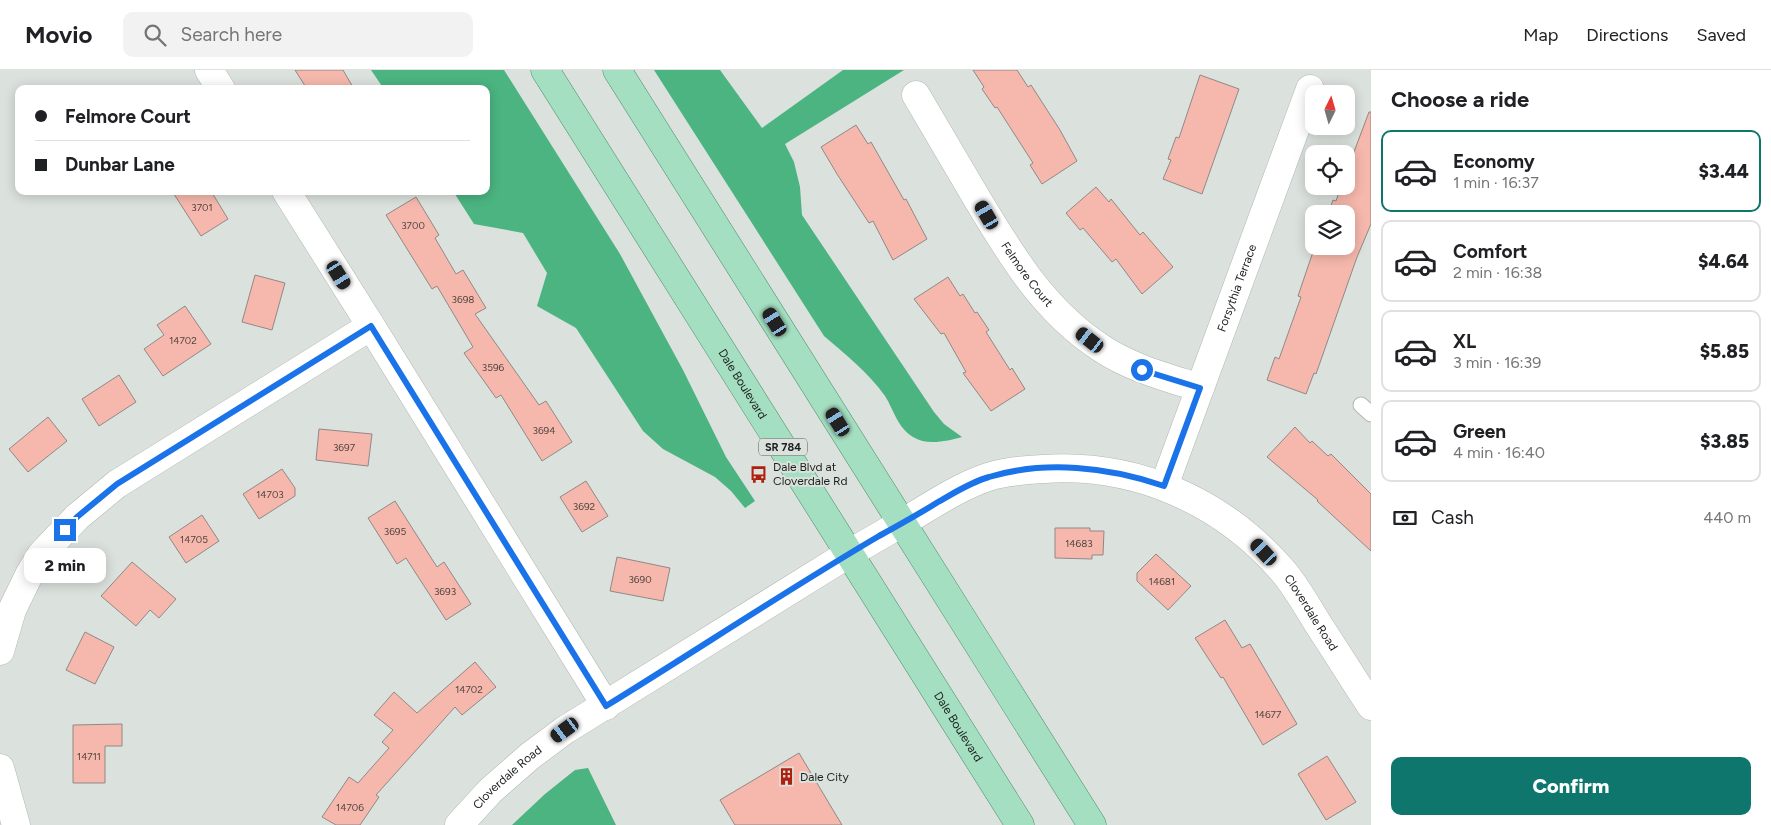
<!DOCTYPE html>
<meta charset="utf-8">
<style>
:root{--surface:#fff;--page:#f2f2f2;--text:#202124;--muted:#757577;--line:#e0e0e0;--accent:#0f766e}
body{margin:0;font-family:Figtree,sans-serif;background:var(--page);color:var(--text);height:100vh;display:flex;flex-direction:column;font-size:19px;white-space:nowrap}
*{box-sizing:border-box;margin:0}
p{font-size:16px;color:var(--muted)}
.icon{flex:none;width:28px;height:28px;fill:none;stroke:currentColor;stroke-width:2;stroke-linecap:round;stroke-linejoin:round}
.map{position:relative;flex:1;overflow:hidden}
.details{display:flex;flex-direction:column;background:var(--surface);width:400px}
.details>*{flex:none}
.top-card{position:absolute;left:15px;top:15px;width:475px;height:110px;border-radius:10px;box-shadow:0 2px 12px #0003;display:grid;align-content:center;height:110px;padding:0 20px;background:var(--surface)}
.needle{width:32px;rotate:5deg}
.buttons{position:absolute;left:1305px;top:15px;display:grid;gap:10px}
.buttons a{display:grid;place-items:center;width:50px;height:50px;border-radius:10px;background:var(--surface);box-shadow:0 2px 12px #0003;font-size:25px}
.end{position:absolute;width:22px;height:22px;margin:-11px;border:6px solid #1a73e8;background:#fff;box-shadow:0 0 0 2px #fff}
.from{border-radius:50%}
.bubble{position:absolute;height:35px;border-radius:10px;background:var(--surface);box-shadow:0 2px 12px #0003;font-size:16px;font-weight:800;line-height:35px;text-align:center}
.car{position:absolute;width:15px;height:30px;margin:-15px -8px;border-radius:6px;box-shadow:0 0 4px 1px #0007;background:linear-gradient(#222 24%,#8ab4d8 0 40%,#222 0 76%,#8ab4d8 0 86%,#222 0)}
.top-card b{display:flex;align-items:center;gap:18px;height:48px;font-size:19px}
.top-card b+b{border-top:1px solid var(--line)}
.top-card i{width:12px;height:12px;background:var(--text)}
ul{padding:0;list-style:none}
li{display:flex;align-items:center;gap:15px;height:82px;margin:0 10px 8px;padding:0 10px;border:2px solid var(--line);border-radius:10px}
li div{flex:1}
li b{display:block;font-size:19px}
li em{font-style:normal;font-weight:800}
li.on{border-color:var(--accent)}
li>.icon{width:45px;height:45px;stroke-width:1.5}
h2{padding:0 20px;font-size:22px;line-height:60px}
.pay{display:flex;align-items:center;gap:12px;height:55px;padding:0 20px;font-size:19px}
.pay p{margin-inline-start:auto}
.cta{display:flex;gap:10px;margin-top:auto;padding:10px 20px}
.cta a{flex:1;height:58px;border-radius:10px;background:var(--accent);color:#fff;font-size:20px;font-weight:800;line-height:58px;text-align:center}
header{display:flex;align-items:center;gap:30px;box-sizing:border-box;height:70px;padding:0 25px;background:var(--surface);border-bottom:1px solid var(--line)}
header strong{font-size:24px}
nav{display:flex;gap:28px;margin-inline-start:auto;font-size:18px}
.search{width:350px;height:45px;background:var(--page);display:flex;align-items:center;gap:12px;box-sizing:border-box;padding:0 18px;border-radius:10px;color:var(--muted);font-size:19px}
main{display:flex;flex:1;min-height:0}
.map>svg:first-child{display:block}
.forest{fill:#4bb481}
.building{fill:#f6b8ac;stroke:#8f8987}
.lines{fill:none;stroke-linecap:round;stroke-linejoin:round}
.lane-casing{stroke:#b2b8b4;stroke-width:17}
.street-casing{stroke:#b2b8b4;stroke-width:29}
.secondary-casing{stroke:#b2b8b4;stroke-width:29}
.primary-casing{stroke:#4d8e6c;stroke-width:29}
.lane{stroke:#fff;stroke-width:15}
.street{stroke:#fff;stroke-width:28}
.secondary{stroke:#fff;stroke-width:28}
.primary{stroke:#a4dfc1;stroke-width:28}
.route{stroke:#1a73e8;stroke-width:6}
.labels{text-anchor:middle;stroke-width:4;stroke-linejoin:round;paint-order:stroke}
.number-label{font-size:10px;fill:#524541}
.shield{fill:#dbe1dd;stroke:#555957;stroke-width:1}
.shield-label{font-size:11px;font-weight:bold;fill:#1c1f1d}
.street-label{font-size:12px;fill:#1c1f1d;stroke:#dbe1dd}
.poi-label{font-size:12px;fill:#1c1f1d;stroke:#dbe1dd;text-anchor:start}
</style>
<header>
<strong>Movio</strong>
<div class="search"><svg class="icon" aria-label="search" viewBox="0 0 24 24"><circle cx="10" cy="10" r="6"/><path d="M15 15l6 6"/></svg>Search here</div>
<nav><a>Map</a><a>Directions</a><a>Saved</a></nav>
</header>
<main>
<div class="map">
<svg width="1371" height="755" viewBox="0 0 1371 755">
<rect width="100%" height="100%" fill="#dbe1dd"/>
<g class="forest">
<polygon points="371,0 504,0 620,184 683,300 726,387 755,431 745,438 731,421 715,407 663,379 643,361 576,258 537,236 547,203 523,163 474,154 453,121 486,121 486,19 384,19"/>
<path d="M 654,0 L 720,0 L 762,58 L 843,0 L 904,0 L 785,74 L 794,92 L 800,117 L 802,145 L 934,342 L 944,354 L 962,367 C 947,371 927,376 913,367 C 897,357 894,340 885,326 C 868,302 846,285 824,266 Z"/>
<polygon points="588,698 616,755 512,755 545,724 575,700"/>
</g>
<g class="building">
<polygon points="295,0 343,0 354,19 307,19"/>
<polygon points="973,0 1017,0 1028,17 1031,15 1060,60 1077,91 1042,114 1030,95 1033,93 997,37 995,38 982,19 984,17"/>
<polygon points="1200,5 1239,19 1202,124 1163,109 1171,90 1168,89 1176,67 1179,68"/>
<polygon points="1369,42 1371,42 1371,154 1357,187 1316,304 1314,303 1306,324 1267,310 1275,287 1279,289 1301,227 1298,226 1315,176 1346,176 1346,144 1328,144 1333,130 1336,131 1341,116 1346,116 1346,103"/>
<polygon points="856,55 868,74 871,72 904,130 906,129 927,169 893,190 873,151 869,153 837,104 821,77"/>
<polygon points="1096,117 1109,132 1111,129 1140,165 1143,162 1173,197 1142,224 1116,189 1112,192 1083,158 1080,160 1066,143"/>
<polygon points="172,121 211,121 228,149 201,166"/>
<polygon points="416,127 439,165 435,168 456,204 463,200 486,238 475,244 539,335 546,331 572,372 542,391 501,325 496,328 464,283 473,277 437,216 432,219 386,145"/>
<polygon points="255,205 285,213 272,260 242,252"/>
<polygon points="948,207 960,226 963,224 975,243 977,242 989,260 986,262 1010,300 1012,298 1025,319 991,341 963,303 966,302 944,263 941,264 914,229"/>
<polygon points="185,236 211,274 163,306 144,279 164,265 157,255"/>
<polygon points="119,305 136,332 99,356 82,329"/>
<polygon points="48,347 67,371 28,402 9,379"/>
<polygon points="1295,357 1310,373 1312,371 1328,386 1331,384 1371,424 1371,481 1317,431 1318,430 1267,387"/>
<polygon points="319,359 372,364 368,396 316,390"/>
<polygon points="282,399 295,418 295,426 259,449 243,424"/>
<polygon points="586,411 608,446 582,462 560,427"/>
<polygon points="395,431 437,497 444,492 471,534 446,550 406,488 397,494 368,448"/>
<polygon points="202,445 219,471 186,493 169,467"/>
<polygon points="1055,458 1090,458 1090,461 1104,461 1103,485 1092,485 1092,489 1055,488"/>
<polygon points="1156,484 1191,516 1168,540 1137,511 1137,503"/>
<polygon points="617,487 670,498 663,531 610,521"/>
<polygon points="132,492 176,529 159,548 150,540 136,556 101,526"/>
<polygon points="1225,550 1242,578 1250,574 1297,654 1263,675 1223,607 1221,608 1195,568"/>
<polygon points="85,562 114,577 95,614 66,600"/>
<polygon points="475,592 496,617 462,645 455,637 376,725 379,727 360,755 336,755 322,747 349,707 358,713 389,678 382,672 393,660 374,645 394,622 417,643"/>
<polygon points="122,654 122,676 105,676 105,713 73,713 73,655"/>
<polygon points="799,683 842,755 735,755 720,730"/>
<polygon points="1327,686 1356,732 1326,750 1298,704"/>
</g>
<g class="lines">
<defs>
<polyline id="lane" points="1361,335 1371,344"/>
<g id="street">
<polyline points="209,0 221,19"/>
<path id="s1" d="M 916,25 C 936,59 956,93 976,127 C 1010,184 1044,241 1101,278 C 1131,298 1166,307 1200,318"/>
<polyline points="286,121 371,256 606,636"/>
<path id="s2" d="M 1164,416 L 1310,19"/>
<path id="s3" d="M 902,453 C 929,437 958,417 988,407 C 1006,401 1026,400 1044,399 C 1136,393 1222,431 1282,500 C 1296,516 1307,536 1318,554 C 1336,581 1353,609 1371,636"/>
<polyline points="0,581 12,540 29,505 41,485 77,447 117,414 371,256"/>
<polyline points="0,698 16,755"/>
</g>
<g id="secondary">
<path id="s4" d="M 459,755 L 490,721 L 530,686 L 565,660 L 850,483 L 902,453"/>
</g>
<g id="primary">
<path id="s5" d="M 545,0 L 1020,755"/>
<polyline points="617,0 1092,755"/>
</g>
</defs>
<use href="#lane" class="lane-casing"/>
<use href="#street" class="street-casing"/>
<use href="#secondary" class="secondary-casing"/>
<use href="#primary" class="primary-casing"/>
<use href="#lane" class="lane"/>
<use href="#street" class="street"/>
<use href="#secondary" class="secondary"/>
<use href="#primary" class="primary"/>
</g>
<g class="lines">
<path class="route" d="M 65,460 L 77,447 L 117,414 L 371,256 L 606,636 C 697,580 787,520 879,466 C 899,455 919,444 938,432 C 954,423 971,412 989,407 C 1045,390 1109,397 1164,416 L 1200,318 L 1142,300"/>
</g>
<defs>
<symbol id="bus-bare" viewBox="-9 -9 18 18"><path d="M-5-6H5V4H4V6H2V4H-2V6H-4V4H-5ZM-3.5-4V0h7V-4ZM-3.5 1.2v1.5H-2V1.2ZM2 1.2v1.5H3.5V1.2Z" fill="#af200e" stroke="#dbe1dd" stroke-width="2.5" paint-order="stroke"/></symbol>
<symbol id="building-bare" viewBox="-9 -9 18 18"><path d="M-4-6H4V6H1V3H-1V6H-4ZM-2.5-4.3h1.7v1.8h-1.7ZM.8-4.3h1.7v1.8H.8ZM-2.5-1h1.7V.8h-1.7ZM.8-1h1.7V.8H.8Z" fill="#af200e" stroke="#dbe1dd" stroke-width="2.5" paint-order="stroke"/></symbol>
</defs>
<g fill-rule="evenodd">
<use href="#bus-bare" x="746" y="392" width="25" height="25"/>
<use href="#building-bare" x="774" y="694" width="25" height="25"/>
</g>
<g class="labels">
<g class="number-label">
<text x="202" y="141">3701</text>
<text x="413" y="159">3700</text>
<text x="463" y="233">3698</text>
<text x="183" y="274">14702</text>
<text x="493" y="301">3596</text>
<text x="544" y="364">3694</text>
<text x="344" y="381">3697</text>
<text x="270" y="428">14703</text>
<text x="584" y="440">3692</text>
<text x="395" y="465">3695</text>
<text x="194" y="473">14705</text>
<text x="1079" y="477">14683</text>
<text x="640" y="513">3690</text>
<text x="1162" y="515">14681</text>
<text x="445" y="525">3693</text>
<text x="469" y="623">14702</text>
<text x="1268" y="648">14677</text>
<text x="89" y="690">14711</text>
<text x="350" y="741">14706</text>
</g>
<rect class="shield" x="759" y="368.5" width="48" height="17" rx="4"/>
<g class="shield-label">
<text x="783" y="381">SR 784</text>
</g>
<g class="street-label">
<text dy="4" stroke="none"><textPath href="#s1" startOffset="211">Felmore Court</textPath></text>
<text dy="4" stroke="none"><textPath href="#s2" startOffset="211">Forsythia Terrace</textPath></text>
<text dy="4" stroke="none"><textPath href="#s5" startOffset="371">Dale Boulevard</textPath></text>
<text dy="4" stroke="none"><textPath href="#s3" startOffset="474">Cloverdale Road</textPath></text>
<text dy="4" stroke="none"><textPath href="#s5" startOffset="776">Dale Boulevard</textPath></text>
<text dy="4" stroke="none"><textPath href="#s4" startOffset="68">Cloverdale Road</textPath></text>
</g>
<g class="poi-label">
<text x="773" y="401">Dale Blvd at<tspan x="773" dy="14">Cloverdale Rd</tspan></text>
<text x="800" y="711">Dale City</text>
</g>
</g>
</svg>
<div class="buttons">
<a><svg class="needle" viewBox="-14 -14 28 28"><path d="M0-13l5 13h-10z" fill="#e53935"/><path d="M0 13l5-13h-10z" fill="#757577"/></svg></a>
<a><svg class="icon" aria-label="locate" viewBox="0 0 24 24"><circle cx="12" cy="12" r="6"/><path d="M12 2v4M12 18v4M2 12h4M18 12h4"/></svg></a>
<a><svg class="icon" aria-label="layers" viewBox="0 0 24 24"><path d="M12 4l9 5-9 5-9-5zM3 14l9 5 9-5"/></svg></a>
</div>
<i class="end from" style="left:1142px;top:300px"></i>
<i class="end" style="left:65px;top:460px"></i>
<div class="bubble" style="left:24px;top:478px;width:82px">2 min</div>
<i class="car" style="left:987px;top:145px;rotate:330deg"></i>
<i class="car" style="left:339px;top:205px;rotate:148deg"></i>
<i class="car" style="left:775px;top:252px;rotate:328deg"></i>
<i class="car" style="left:1090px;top:270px;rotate:308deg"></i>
<i class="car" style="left:838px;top:352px;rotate:328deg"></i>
<i class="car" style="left:1264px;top:482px;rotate:317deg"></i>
<i class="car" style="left:565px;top:660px;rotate:234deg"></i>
<div class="top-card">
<b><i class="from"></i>Felmore Court</b>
<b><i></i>Dunbar Lane</b>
</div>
</div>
<section class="details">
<h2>Choose a ride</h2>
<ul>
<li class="on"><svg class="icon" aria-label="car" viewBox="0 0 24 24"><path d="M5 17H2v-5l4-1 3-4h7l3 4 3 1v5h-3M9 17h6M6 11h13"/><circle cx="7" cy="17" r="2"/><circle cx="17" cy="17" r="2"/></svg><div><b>Economy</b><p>1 min · 16:37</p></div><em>$3.44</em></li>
<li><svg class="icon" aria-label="car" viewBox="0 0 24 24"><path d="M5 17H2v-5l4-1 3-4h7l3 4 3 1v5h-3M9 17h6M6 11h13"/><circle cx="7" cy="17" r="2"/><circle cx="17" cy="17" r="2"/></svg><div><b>Comfort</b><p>2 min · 16:38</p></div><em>$4.64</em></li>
<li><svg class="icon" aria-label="car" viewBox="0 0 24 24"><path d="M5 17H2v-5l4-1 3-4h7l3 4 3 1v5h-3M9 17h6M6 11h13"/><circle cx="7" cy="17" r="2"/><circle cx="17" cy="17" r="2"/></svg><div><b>XL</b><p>3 min · 16:39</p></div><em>$5.85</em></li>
<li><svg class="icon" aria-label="car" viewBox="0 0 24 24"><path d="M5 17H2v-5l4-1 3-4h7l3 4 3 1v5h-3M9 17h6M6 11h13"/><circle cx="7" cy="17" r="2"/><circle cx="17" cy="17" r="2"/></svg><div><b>Green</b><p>4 min · 16:40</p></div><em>$3.85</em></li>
</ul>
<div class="pay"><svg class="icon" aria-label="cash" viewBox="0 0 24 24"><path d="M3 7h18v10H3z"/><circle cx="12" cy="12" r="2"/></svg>Cash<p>440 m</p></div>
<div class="cta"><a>Confirm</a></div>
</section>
</main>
